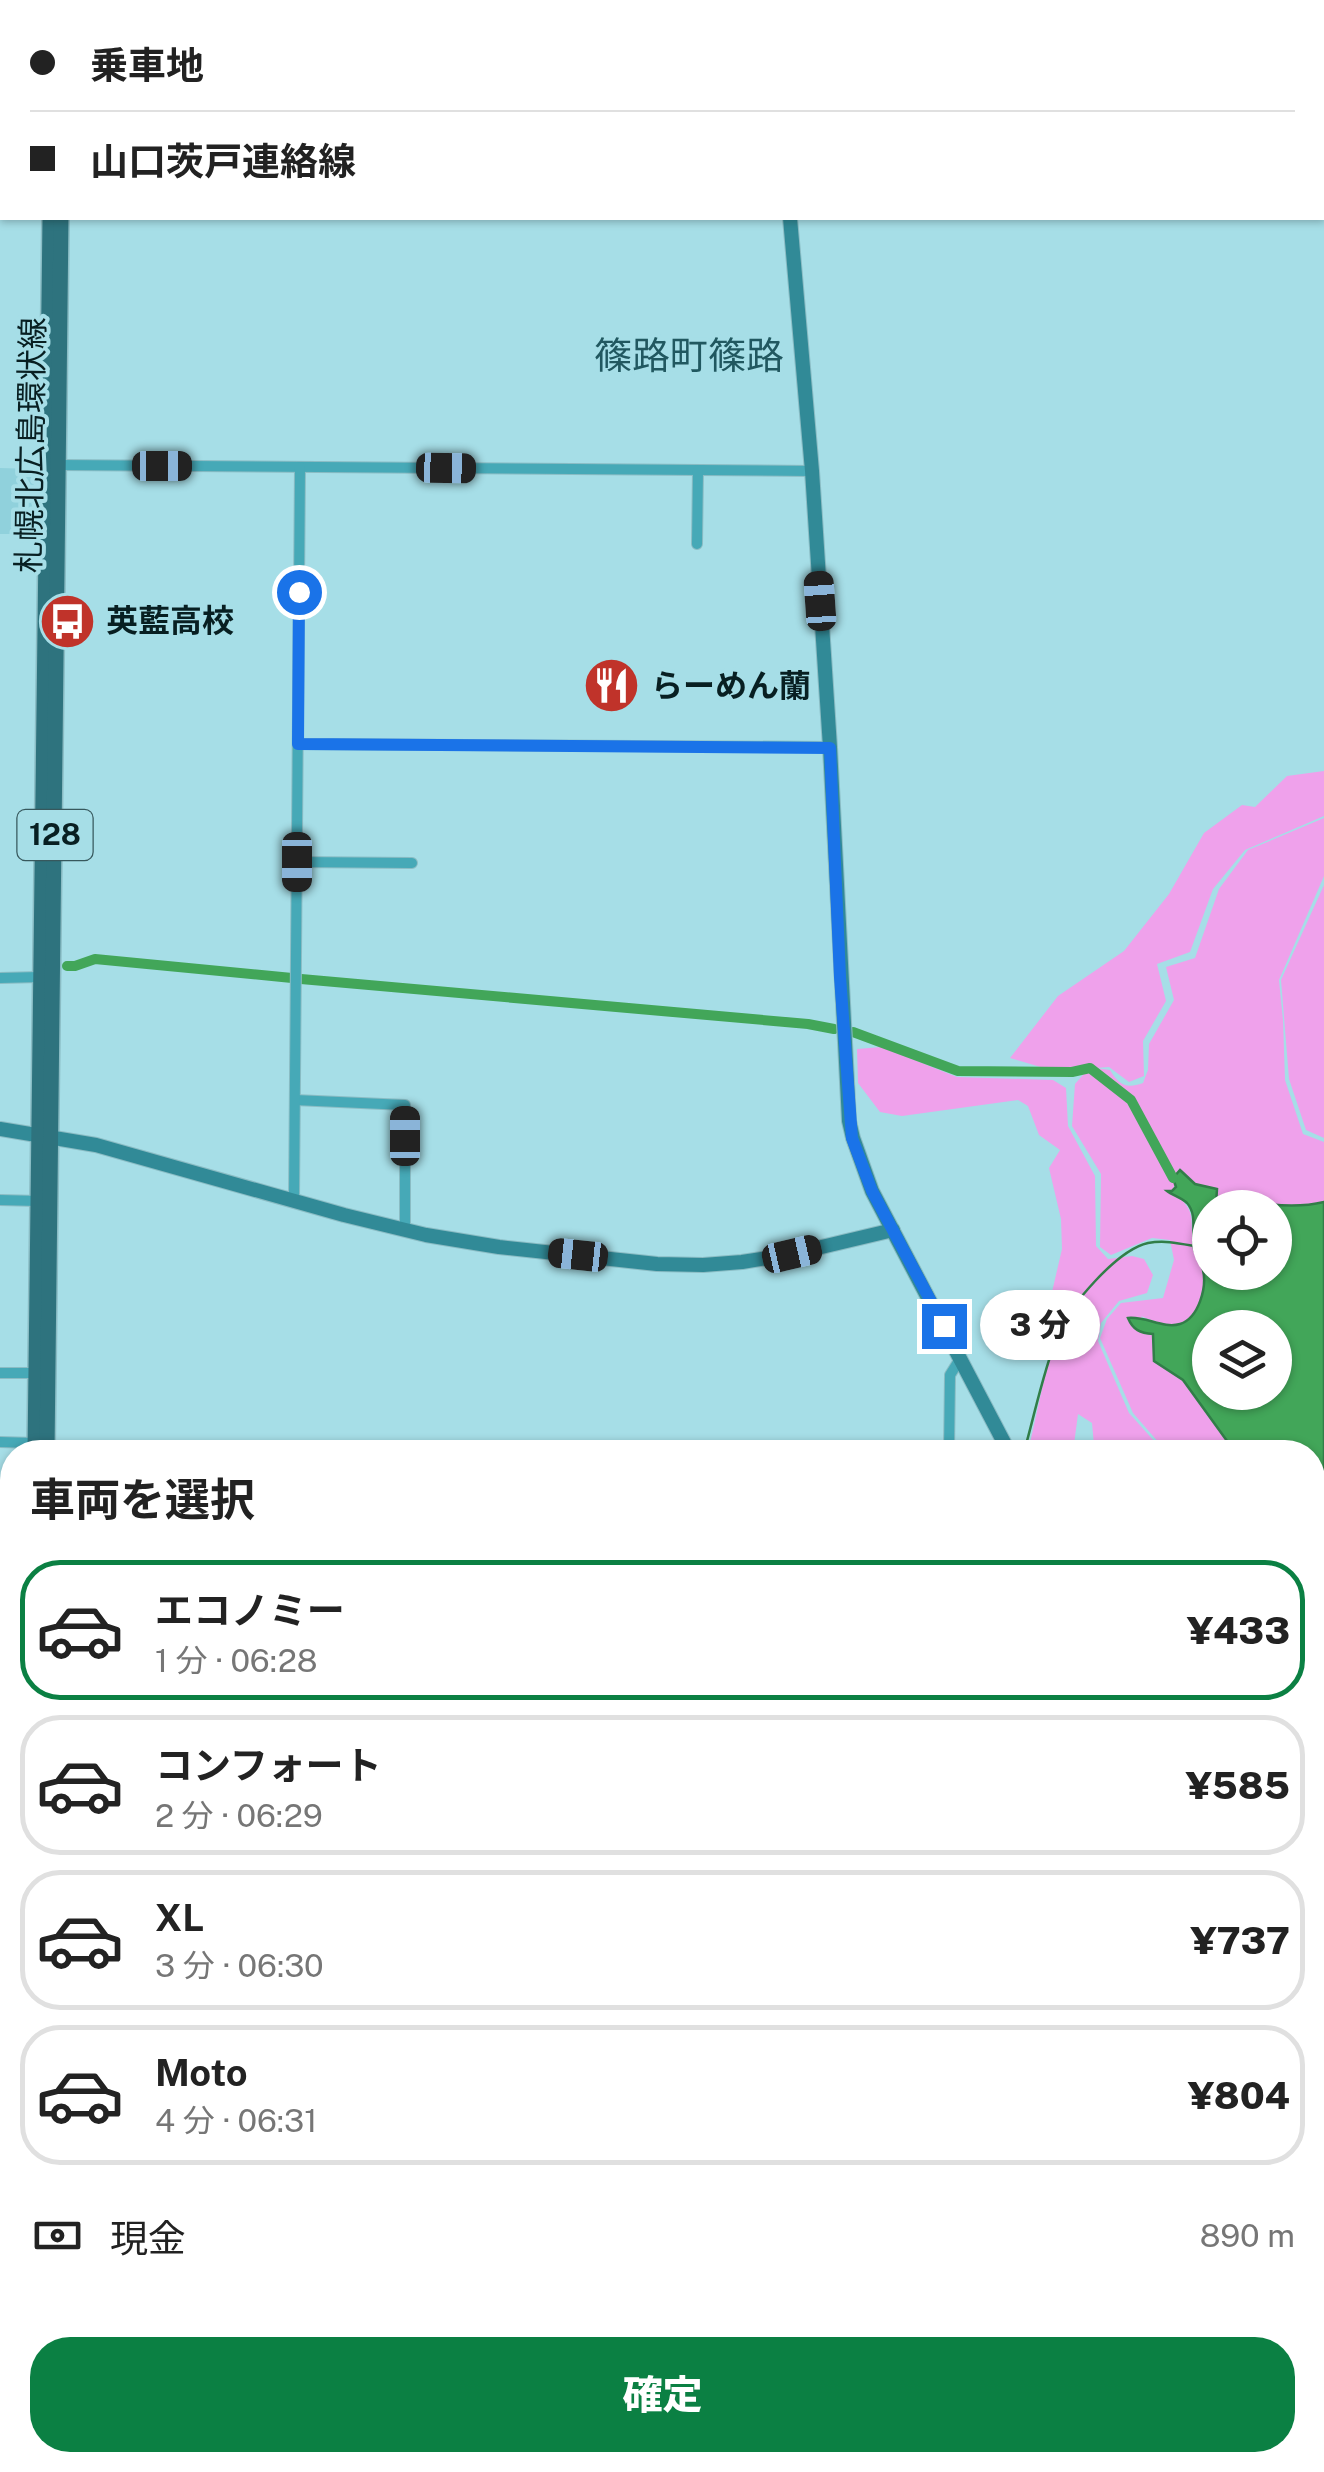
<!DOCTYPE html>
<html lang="ja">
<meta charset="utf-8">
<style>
:root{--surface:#fff;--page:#f2f2f2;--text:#222;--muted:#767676;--line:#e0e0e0;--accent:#0b8043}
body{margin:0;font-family:"Public Sans","Noto Sans JP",sans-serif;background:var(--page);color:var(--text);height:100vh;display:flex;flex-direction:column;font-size:38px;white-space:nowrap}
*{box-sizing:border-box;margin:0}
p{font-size:32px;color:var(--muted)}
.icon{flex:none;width:55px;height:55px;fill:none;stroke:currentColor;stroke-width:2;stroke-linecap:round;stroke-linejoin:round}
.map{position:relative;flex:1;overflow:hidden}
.details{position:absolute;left:0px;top:1440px;width:1325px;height:1032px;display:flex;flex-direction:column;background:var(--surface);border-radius:40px 40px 0 0;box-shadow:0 2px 8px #0004}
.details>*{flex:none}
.guide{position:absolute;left:0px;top:0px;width:1325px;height:220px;box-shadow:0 2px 8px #0004;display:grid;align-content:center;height:220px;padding:0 30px;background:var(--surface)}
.tools{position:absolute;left:1192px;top:1190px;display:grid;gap:20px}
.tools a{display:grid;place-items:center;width:100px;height:100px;border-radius:50%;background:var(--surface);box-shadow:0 2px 8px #0004;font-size:50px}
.end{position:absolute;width:45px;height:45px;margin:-22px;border:12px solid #1a73e8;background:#fff;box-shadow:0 0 0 5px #fff}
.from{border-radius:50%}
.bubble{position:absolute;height:70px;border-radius:35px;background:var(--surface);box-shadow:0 2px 8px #0004;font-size:32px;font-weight:800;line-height:70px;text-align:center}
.car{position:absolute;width:30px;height:60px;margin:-30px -15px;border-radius:12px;box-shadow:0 0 8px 2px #0007;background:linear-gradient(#222 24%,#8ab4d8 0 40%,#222 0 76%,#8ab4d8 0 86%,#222 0)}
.guide b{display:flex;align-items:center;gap:35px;height:95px;font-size:38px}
.guide b+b{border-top:2px solid var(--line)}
.guide i{width:25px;height:25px;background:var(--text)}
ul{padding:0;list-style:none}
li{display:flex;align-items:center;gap:30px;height:140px;margin:0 20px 15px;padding:0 10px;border:5px solid var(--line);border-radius:40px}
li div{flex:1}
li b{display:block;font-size:38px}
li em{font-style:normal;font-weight:800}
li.current{border-color:var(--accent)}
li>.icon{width:90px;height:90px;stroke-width:1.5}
h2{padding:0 30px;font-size:45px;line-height:120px}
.pay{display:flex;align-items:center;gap:25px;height:110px;padding:0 30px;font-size:38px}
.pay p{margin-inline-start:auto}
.primary-button{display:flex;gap:20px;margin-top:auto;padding:20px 30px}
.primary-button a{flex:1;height:115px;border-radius:40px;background:var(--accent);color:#fff;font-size:40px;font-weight:800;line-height:115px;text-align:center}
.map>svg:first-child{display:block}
.built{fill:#90d1dc}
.green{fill:#efa1eb}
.water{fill:#42a659;stroke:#317e48;stroke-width:2.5;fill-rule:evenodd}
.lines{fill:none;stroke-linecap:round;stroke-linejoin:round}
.stream{stroke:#317e48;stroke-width:2.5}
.canal{stroke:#42a659;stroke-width:10}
.street-casing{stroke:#8abcc4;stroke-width:12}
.secondary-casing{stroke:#8abcc4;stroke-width:16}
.primary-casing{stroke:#8abcc4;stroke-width:18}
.street{stroke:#46a9b7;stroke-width:10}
.secondary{stroke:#318a97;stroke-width:14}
.primary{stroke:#2e737e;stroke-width:15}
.route{stroke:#1a73e8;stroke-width:12}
.labels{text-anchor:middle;stroke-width:8;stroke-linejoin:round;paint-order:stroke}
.shield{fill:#a6dee7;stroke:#37585d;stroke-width:2.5}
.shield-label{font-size:30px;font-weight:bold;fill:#081f22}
.street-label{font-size:32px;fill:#081f22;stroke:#a6dee7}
.poi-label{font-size:32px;font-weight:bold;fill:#081f22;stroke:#a6dee7;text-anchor:start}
.quarter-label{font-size:38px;fill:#215860;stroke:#a6dee7}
</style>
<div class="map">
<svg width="1324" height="2472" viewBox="0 0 1324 2472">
<rect width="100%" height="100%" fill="#a6dee7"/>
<polygon class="built" points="0,468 34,469 33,534 0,534"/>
<g class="green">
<path d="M 1324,771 L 1324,816 L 1245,850 L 1213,889 L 1190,952 L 1157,964 L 1166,1001 L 1143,1041 L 1144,1076 L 1129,1082 L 1109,1067 L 1096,1068 L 1110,1070 C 1119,1085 1126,1089 1143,1083 L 1148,1070 L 1149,1044 L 1174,1000 L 1166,967 L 1195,958 L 1219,889 L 1248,850 L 1324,818 L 1324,876 L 1279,980 L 1283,1020 L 1285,1080 L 1303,1134 L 1324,1142 L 1324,1202 C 1299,1208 1275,1207 1249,1201 C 1238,1208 1228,1210 1216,1205 L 1181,1171 L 1172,1191 C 1200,1214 1188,1218 1194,1247 C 1196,1258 1203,1267 1204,1278 C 1205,1293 1197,1321 1179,1325 C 1169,1327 1150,1320 1141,1316 L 1153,1334 L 1154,1361 L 1183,1380 L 1235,1452 L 1167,1452 L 1133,1413 L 1100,1338 L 1107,1319 L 1121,1303 L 1163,1298 L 1174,1260 L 1170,1240 L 1152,1238 L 1111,1255 L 1100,1247 L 1101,1174 L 1072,1126 L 1075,1084 L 1089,1068 L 1044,1068 L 1010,1058 L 1058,996 L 1124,951 L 1169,894 L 1204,833 L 1242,805 L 1255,807 L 1287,776 Z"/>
<polygon points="1324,885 1324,1138 1306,1130 1289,1079 1281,980"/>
<polygon points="882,1047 957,1077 1053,1080 1066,1088 1068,1126 1095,1176 1096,1246 1108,1259 1132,1256 1144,1259 1153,1275 1147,1293 1119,1301 1101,1323 1098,1341 1129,1413 1164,1452 1089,1452 1094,1445 1092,1423 1078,1414 1073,1452 1028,1452 1055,1330 1045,1322 1062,1249 1061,1219 1049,1168 1060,1150 1039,1135 1028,1106 1018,1100 902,1116 880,1112 858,1083 857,1049"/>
<polygon points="1312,1501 1324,1503 1324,1586 1313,1577"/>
<polygon points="1313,1582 1324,1590 1324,1643 1313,1636"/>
<polygon points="120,2460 190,2460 308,2466 308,2472 210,2472 120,2467"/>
</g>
<path class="water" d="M 1180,1170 L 1195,1184 L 1217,1189 L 1216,1205 L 1222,1207 L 1210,1208 L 1210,1272 L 1275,1272 L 1275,1208 L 1239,1207 L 1249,1201 C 1274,1206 1299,1208 1324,1202 L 1324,1503 L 1313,1501 L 1312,1452 L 1235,1452 L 1183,1380 L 1154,1361 L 1153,1334 C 1140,1333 1133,1330 1128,1318 C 1146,1316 1163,1329 1180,1324 C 1199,1318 1207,1287 1203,1270 C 1201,1263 1196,1256 1194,1249 C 1191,1234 1198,1215 1187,1203 C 1182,1198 1172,1195 1167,1191 L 1172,1191 L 1176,1187 L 1173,1178 ZM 1210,1328 L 1275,1328 L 1275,1392 L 1210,1392 Z"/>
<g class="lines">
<g class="stream">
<path d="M 1024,1452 C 1035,1413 1043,1372 1058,1334 C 1070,1305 1117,1250 1148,1243 C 1164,1240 1178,1243 1194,1246"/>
<polyline points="916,2472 916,2460"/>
</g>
<g class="canal">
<polyline points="67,966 75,966 95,959 292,978"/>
<polyline points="301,979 808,1024 834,1029"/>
<polyline points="853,1032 958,1071 1072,1072 1090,1068 1131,1100 1173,1178"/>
</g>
<defs>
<g id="street">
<polyline points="59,465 812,471"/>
<polyline points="697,544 698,470"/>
<polyline points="298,744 830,747"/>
<polyline points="297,862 412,863"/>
<polyline points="0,978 40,977"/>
<polyline points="295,1100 405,1105 405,1230"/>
<polyline points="0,1200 38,1201"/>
<polyline points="294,1200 300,467"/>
<polyline points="0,1373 39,1373"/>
<polyline points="0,1442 35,1443"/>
<polyline points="949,1452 950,1375 960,1359"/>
<polyline points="0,1516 5,1516"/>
<polyline points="0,1582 12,1582"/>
<polyline points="0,1653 12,1653"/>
<polyline points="0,2041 12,2041"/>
<polyline points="0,2226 12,2226"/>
<polyline points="1312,2437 1324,2428"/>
<polyline points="590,2460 590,2472"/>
<polyline points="750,2460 874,2469 875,2460"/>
<polyline points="1217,2460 1226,2472"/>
<polyline points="321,2472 321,2460"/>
<polyline points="931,2472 931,2460"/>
<polyline points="955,2472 955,2460"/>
<polyline points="1015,2472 1015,2460"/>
<polyline points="1269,2472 1284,2460"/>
</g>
<g id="secondary">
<polyline points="770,0 770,2"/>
<polyline points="790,218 812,471 830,747 849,1121 853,1138 872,1191 1009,1452"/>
<polyline points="0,1129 96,1145 344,1215 426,1235 499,1247 657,1264 703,1265 742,1262 792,1254 893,1230"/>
<polyline points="0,1826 12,1826"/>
<polyline points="1312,2052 1324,2074"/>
<polyline points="1312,2367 1324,2361"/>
<polyline points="0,2468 69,2472"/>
<polyline points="1177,2472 1192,2460"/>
</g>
<g id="primary">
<polyline points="51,0 51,2"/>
<polyline points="62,0 62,2"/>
<polyline points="35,1452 50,218"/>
<polyline points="47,1452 61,218"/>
<polyline points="22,2472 23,2460"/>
</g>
</defs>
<use href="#street" class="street-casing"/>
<use href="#secondary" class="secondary-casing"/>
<use href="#primary" class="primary-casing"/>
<use href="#street" class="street"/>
<use href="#secondary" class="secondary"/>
<use href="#primary" class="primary"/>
</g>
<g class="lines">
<polyline class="route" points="299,592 298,744 830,748 840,977 852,1138 872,1191 944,1326"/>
</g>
<defs>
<symbol id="bus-disc" viewBox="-11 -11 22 22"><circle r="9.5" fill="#c0332a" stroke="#a6dee7"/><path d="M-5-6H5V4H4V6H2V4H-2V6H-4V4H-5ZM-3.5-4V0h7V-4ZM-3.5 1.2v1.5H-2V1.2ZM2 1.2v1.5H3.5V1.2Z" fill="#fff"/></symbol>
<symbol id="restaurant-disc" viewBox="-11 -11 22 22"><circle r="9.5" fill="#c0332a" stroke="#a6dee7"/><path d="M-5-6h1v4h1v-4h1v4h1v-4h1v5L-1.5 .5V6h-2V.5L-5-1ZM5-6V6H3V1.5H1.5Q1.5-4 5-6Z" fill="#fff"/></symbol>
</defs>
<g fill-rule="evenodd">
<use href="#bus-disc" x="36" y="590" width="63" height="63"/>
<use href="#restaurant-disc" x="580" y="654" width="63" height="63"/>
</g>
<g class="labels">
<rect class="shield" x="17.5" y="810" width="75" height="50" rx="8"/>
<g class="shield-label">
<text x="55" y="845">128</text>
</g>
<g class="street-label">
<text transform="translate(31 445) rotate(-89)" y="11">札幌北広島環状線</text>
</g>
<g class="poi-label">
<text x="106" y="632">英藍高校</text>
<text x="651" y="697">らーめん蘭</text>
</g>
<g class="quarter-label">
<text x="689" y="369">篠路町篠路</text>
</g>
</g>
</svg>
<div class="tools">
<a><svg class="icon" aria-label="locate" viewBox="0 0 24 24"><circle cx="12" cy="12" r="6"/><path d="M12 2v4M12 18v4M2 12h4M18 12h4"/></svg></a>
<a><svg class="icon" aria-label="layers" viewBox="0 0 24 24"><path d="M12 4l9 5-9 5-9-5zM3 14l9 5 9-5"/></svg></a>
</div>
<i class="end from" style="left:299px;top:592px"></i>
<i class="end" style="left:944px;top:1326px"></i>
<div class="bubble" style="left:980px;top:1290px;width:120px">3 分</div>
<i class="car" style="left:162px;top:466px;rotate:90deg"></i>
<i class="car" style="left:446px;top:468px;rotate:91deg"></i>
<i class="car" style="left:820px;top:601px;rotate:356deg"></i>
<i class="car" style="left:297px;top:862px;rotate:180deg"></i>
<i class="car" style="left:405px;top:1136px;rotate:0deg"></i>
<i class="car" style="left:792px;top:1254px;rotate:77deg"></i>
<i class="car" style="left:578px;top:1255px;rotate:276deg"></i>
<div class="guide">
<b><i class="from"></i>乗車地</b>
<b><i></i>山口茨戸連絡線</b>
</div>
<section class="details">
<h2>車両を選択</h2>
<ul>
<li class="current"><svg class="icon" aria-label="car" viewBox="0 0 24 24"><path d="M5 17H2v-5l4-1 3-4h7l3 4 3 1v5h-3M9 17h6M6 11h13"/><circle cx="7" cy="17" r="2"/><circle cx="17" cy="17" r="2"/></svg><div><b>エコノミー</b><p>1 分 · 06:28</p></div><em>¥433</em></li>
<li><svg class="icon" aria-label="car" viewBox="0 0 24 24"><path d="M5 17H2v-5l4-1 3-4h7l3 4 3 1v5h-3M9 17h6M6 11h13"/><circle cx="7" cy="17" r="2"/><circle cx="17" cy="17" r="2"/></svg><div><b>コンフォート</b><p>2 分 · 06:29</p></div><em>¥585</em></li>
<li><svg class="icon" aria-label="car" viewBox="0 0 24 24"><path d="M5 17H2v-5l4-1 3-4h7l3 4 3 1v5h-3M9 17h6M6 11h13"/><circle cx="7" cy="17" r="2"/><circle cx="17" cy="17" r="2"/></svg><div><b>XL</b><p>3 分 · 06:30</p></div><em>¥737</em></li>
<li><svg class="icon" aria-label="car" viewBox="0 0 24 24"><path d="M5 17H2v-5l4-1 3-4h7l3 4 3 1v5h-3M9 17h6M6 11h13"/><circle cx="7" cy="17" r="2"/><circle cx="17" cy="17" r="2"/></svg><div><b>Moto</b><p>4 分 · 06:31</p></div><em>¥804</em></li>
</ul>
<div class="pay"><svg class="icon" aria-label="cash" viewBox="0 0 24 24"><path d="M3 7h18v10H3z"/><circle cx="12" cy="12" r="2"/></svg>現金<p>890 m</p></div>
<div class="primary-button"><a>確定</a></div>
</section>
</div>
